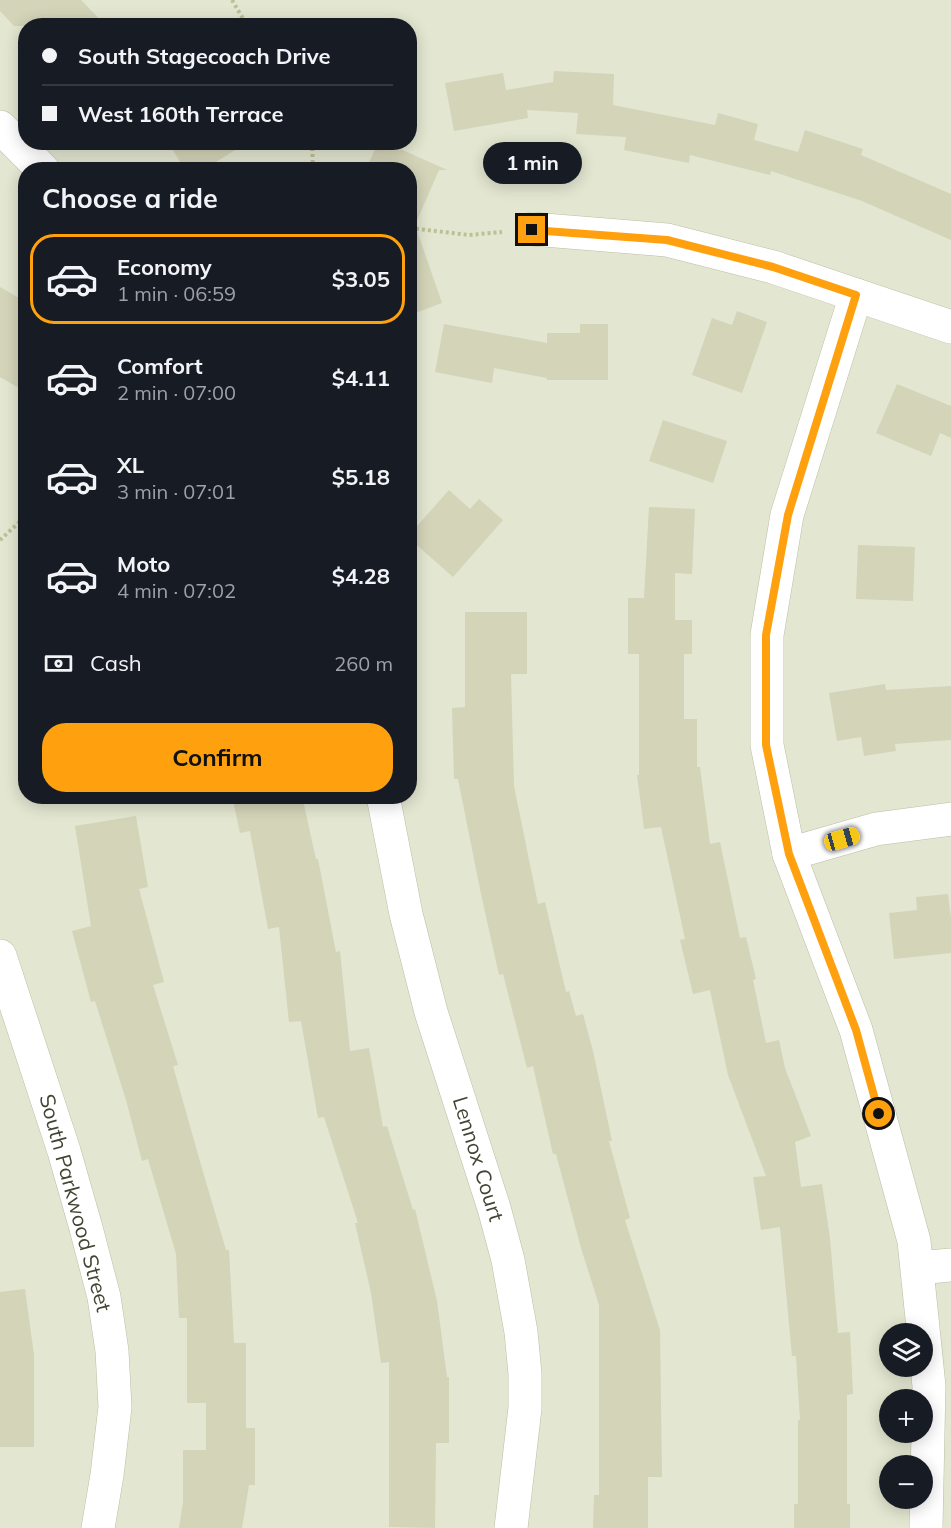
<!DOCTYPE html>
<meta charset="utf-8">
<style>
:root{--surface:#171b24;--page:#20242c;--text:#f1f3f6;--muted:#9ea1a6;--line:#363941;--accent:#ffa10e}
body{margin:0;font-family:Mulish,sans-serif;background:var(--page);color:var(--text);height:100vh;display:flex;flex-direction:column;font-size:22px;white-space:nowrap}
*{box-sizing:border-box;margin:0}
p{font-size:20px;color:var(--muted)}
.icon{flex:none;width:33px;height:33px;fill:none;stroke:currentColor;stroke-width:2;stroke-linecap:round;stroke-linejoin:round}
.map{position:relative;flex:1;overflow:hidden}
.panel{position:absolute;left:18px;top:162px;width:399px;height:642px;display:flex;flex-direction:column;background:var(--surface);border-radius:24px;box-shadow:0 3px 15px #0003}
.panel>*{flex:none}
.hud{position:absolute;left:18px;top:18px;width:399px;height:132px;border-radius:24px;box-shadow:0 3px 15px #0003;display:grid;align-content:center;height:132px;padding:0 24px;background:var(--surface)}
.buttons{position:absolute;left:879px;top:1323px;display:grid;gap:12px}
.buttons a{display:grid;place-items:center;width:54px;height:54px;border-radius:50%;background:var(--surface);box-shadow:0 3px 15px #0003;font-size:30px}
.end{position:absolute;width:27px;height:27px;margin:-14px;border:8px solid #ffa10e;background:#111;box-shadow:0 0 0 3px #111}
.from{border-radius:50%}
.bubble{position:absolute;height:42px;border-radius:21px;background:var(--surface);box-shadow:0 3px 15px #0003;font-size:20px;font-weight:700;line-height:42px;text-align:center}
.car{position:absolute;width:18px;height:36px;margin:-18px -9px;border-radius:8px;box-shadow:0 0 4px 2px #0007;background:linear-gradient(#f5c518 24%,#345 0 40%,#f5c518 0 76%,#345 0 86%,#f5c518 0)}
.hud b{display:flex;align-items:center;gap:21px;height:57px;font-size:22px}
.hud b+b{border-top:2px solid var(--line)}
.hud i{width:15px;height:15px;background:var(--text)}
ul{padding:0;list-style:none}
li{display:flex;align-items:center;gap:18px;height:90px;margin:0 12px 9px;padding:0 12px;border:3px solid transparent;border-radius:24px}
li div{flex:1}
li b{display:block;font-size:22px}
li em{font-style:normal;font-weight:700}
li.selected{border-color:var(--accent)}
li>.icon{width:54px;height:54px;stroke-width:1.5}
h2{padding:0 24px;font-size:27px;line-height:72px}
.pay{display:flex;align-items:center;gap:15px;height:66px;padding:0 24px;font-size:22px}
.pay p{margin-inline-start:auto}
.cta{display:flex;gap:12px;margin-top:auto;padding:12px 24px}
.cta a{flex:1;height:69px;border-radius:24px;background:var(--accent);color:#111;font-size:24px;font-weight:700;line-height:69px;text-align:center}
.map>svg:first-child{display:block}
.residential{fill:#e3e7d1;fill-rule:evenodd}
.building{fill:#d3d4b8}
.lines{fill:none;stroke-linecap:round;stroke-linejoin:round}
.minor-casing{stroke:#bbbea5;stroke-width:34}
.path{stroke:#bcc096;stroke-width:4;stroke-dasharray:3 3;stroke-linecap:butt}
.minor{stroke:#fff;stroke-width:33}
.route{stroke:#ffa10e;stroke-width:8}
.labels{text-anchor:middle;stroke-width:6;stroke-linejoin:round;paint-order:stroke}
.street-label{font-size:21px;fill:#434433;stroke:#fff}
</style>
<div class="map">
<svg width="951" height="1528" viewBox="0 0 951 1528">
<rect width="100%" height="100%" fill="#f0f2e3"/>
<path class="residential" d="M 0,0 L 951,0 L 951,1528 L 0,1528 ZM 26,26 L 410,26 L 410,142 L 26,142 ZM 26,170 L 410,170 L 410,796 L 26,796 ZM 890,1334 L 922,1334 L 922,1366 L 890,1366 ZM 890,1400 L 922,1400 L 922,1432 L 890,1432 ZM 890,1466 L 922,1466 L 922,1498 L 890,1498 Z"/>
<g class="building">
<polygon points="0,0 81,0 106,26 14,26 0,11"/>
<polygon points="554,71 614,74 613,105 715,125 718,113 758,124 754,140 798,152 805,130 863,149 861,155 951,194 951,240 862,201 771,171 770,175 690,155 689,163 624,150 626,137 576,134 578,113 527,110 528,118 454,131 445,83 503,73 506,90 553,82"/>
<polygon points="168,142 248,142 203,170 185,170"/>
<polygon points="378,142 385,142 447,170 439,170 415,225 442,303 410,315 410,170 366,170"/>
<polygon points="0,287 26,302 26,374 17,387 0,377"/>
<polygon points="737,311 767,322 742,393 692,375 712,318 732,325"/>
<polygon points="444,324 547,343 547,333 580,333 580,324 608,324 608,380 547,380 547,378 494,368 492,383 435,372"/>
<polygon points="897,384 951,406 951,438 940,433 931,456 876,433"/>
<polygon points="663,420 727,441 713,483 649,461"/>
<polygon points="449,490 470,509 479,499 503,520 453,577 410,539 410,534"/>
<polygon points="649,507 695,509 692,574 675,573 675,620 692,620 692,654 684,654 684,719 697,719 697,767 700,767 710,844 720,842 740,938 746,937 756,979 753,980 766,1043 779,1040 785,1068 811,1136 795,1142 801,1187 822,1184 830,1238 838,1333 850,1332 853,1394 847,1395 847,1504 850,1504 850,1528 794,1528 794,1504 798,1504 798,1420 800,1420 796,1356 792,1356 780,1227 761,1230 753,1177 766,1176 728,1075 710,990 693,994 680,940 685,939 661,827 644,829 637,775 639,775 639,654 628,654 628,598 644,598"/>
<polygon points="858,545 915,547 913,601 856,599"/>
<polygon points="465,612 527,612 527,674 511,674 514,786 538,904 545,902 566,992 569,991 576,1016 583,1014 593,1051 612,1141 609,1141 630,1218 625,1220 660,1330 662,1477 648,1477 648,1528 593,1528 594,1495 599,1495 599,1305 581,1248 556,1154 553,1154 533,1066 527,1068 503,974 499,975 481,894 458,779 454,779 452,708 465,707"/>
<polygon points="885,684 886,690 951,686 951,740 895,744 896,751 864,756 861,737 837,741 829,693"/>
<polygon points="232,796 302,796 316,859 318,859 336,952 340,951 350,1051 369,1048 383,1127 387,1126 413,1210 415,1209 437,1301 447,1377 449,1377 449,1443 436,1443 435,1528 389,1527 389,1362 381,1363 371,1293 355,1223 358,1223 324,1117 318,1118 301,1021 289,1022 279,927 268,929 250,831 240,833"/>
<polygon points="136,816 148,887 139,889 164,982 153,985 178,1065 173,1066 201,1165 226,1250 229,1250 234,1343 246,1343 246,1428 255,1428 255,1485 249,1485 242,1528 179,1528 183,1502 183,1450 206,1450 206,1403 187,1403 187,1318 179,1318 176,1254 148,1159 142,1161 126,1100 95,1001 91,1002 72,931 91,926 75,826"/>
<polygon points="948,894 951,919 951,953 894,959 889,913 917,910 916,897"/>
<polygon points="25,1289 34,1355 34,1447 0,1447 0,1292"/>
</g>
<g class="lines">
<defs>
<g id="minor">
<polyline points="0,127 43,170"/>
<polyline points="532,229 667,240 773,267 951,327"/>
<polyline points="856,295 787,515 767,635 767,745 789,854 856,1030 914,1241 929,1386 926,1528"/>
<polyline points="383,796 406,914 431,1012 494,1208 508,1260 521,1332 525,1374 525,1408 511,1528"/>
<polyline points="789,854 876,829 951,819"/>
<polyline points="0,956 64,1151 86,1228 104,1297 112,1351 115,1407 107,1475 98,1528"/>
<polyline points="918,1268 951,1265"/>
</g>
</defs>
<use href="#minor" class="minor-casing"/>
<g class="path">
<polyline points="232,0 245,22 250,26"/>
<polyline points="312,142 313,170"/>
<polyline points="410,228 469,235 502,232"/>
<polyline points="0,540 26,516"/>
</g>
<use href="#minor" class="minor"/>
</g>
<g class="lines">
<polyline class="route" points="532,230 667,240 773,267 856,295 788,515 766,635 766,745 789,854 856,1030 879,1114"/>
</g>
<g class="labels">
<g class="street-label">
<text transform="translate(478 1159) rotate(73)" y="7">Lennox Court</text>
<text transform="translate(75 1203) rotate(75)" y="7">South Parkwood Street</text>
</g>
</g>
</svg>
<div class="buttons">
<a><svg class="icon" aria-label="layers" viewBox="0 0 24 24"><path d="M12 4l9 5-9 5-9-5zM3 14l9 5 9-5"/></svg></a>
<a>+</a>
<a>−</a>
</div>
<i class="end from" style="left:879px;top:1114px"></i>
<i class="end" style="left:532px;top:230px"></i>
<div class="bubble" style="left:483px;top:142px;width:99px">1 min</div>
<i class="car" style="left:842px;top:839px;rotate:74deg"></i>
<div class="hud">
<b><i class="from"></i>South Stagecoach Drive</b>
<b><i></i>West 160th Terrace</b>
</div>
<section class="panel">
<h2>Choose a ride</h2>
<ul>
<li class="selected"><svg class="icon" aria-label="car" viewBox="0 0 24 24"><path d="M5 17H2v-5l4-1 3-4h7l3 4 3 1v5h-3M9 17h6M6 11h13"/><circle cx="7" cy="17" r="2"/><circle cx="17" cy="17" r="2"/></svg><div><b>Economy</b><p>1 min · 06:59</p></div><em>$3.05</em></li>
<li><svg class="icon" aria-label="car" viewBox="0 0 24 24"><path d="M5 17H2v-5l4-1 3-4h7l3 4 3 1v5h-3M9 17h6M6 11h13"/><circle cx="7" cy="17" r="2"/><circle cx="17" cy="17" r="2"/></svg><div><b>Comfort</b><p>2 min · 07:00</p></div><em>$4.11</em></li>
<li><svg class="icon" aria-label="car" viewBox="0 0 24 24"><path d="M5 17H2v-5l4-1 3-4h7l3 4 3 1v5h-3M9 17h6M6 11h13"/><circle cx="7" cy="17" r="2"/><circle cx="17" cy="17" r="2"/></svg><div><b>XL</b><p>3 min · 07:01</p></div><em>$5.18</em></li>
<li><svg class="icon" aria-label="car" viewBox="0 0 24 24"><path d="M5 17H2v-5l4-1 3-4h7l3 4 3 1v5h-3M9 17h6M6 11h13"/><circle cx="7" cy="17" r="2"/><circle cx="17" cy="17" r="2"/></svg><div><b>Moto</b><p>4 min · 07:02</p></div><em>$4.28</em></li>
</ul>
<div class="pay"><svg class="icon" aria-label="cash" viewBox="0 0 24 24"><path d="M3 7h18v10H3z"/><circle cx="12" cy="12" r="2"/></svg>Cash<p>260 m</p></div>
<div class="cta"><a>Confirm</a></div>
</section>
</div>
